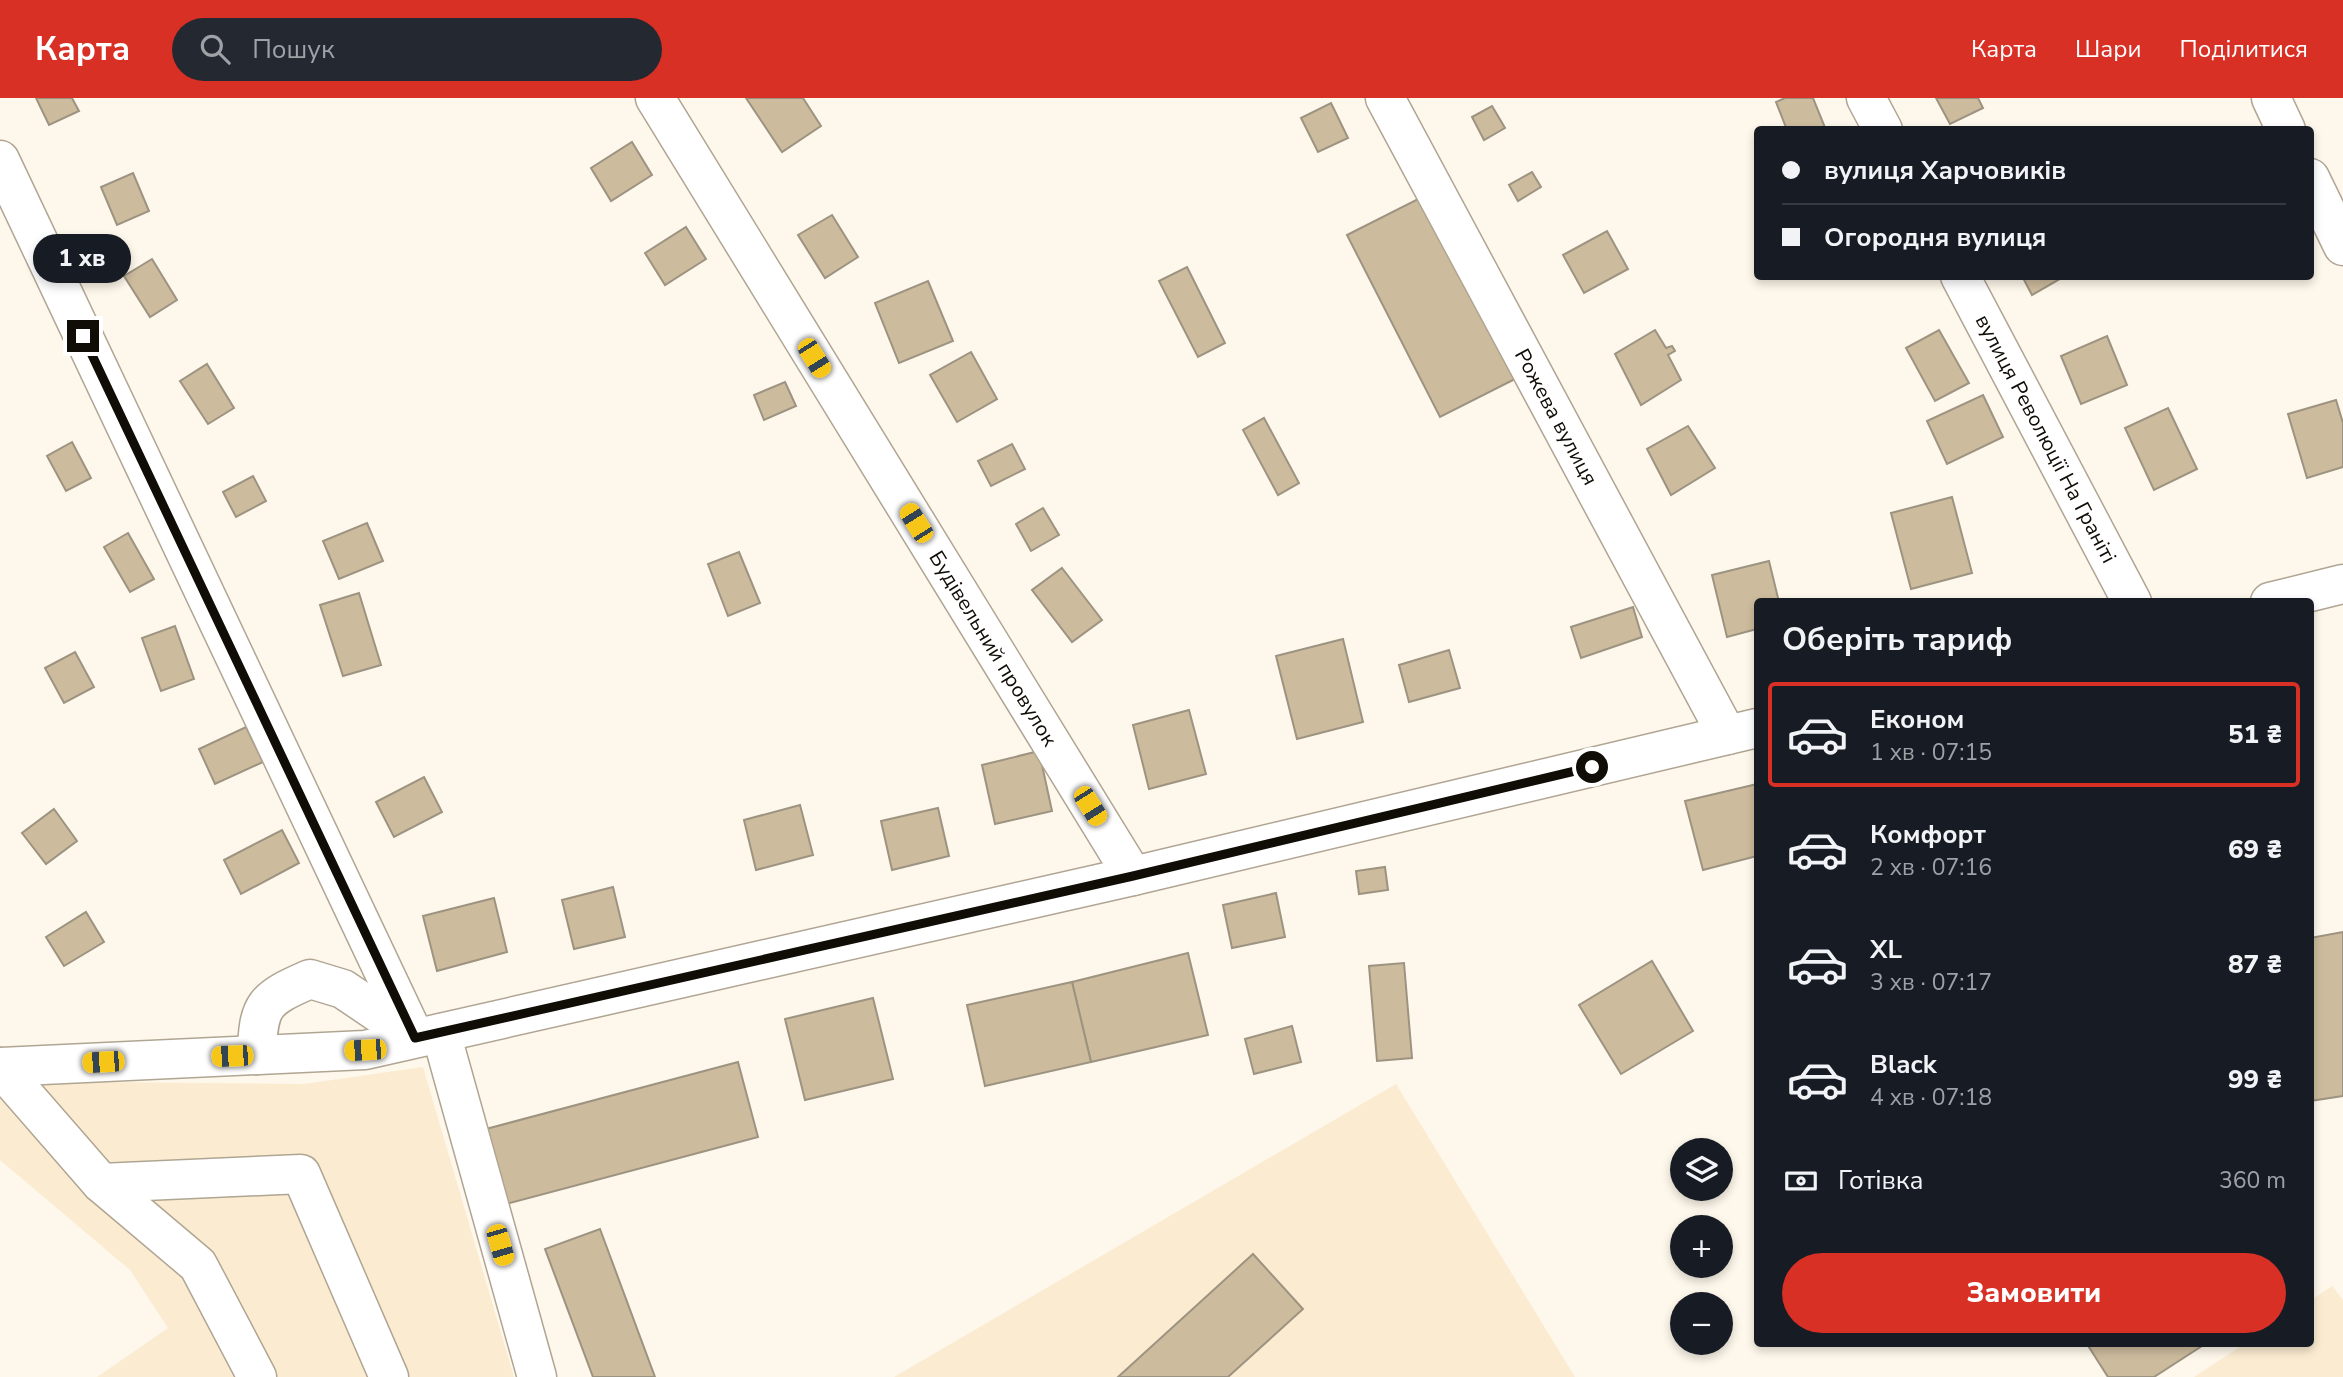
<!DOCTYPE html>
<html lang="uk">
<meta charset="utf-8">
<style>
:root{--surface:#171b24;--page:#242831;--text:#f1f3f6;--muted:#9ea1a6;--line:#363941;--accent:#d93025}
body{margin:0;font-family:"Nunito Sans",sans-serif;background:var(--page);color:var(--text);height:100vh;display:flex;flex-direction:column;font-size:26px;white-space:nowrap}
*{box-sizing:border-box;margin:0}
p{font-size:23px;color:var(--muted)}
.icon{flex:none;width:38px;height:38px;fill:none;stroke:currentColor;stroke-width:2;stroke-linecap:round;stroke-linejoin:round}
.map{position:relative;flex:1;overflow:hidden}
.panel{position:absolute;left:1754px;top:500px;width:560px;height:749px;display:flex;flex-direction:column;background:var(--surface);border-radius:7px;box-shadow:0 4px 10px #0003}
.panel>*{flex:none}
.hud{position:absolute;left:1754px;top:28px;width:560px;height:154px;border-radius:7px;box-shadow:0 4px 10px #0003;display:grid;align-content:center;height:154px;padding:0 28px;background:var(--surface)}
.buttons{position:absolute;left:1670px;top:1040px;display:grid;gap:14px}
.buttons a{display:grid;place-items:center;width:63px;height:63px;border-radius:50%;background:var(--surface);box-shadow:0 4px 10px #0003;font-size:35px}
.end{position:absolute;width:32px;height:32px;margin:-16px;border:9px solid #100c06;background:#fff;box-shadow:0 0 0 4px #fff}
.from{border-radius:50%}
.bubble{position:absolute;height:49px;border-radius:24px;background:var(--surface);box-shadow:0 4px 10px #0003;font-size:23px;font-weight:800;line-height:49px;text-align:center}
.car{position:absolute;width:21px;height:42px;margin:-21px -10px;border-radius:9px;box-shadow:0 0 5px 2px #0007;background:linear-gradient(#f5c518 24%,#345 0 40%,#f5c518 0 76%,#345 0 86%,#f5c518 0)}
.hud b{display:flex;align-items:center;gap:24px;height:66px;font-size:26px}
.hud b+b{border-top:2px solid var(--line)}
.hud i{width:18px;height:18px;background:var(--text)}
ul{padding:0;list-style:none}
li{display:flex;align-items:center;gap:21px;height:105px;margin:0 14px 10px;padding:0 14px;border:4px solid transparent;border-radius:7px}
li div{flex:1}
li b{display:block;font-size:26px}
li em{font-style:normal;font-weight:800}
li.on{border-color:var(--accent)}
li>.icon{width:63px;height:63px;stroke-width:1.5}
h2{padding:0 28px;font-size:32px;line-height:84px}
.pay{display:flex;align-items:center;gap:18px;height:77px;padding:0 28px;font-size:26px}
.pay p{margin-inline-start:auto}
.primary-button{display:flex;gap:14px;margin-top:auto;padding:14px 28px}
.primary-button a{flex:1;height:80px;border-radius:42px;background:var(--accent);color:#fff;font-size:28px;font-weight:800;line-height:80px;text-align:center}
header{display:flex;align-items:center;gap:42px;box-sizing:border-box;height:98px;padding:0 35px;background:var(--accent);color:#fff}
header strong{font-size:33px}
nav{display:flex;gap:38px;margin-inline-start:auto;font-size:24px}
.search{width:490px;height:63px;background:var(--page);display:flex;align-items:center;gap:18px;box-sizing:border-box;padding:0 24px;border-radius:38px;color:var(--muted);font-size:26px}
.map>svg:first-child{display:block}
.built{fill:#fbecd1}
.building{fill:#cdbb9d;stroke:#9d9381;stroke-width:2}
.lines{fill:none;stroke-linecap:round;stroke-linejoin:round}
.minor-casing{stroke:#b0a593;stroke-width:41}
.minor{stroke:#fff;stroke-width:38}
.route{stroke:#100c06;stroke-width:9}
.labels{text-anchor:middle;stroke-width:7;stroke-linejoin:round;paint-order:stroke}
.street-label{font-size:21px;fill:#100c06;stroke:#fff}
</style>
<header>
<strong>Карта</strong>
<div class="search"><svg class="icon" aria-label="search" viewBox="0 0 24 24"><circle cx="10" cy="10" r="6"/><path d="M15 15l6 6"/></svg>Пошук</div>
<nav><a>Карта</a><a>Шари</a><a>Поділитися</a></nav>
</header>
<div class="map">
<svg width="2343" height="1279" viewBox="0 0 2343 1279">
<rect width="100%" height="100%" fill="#fef7eb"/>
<g class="built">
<polygon points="423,969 514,1279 97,1279 168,1230 130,1172 0,1062 0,983 304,986"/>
<polygon points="1396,986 1575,1279 894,1279"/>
<polygon points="2332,1188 2343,1202 2343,1279 2194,1279 2244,1246 2310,1246 2310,1203"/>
</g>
<g class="building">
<polygon points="36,0 72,0 79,13 49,27"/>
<polygon points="746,0 803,0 821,28 782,54"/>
<polygon points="1785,0 1813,0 1826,32 1787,32 1776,4"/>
<polygon points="1936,0 1978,0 1983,10 1950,26"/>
<polygon points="1331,5 1348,40 1318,54 1301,20"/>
<polygon points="1492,8 1505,30 1484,42 1472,19"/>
<polygon points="632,44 652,77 611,103 591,70"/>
<polygon points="1532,74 1541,89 1518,103 1509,87"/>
<polygon points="133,75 149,113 117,127 101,89"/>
<polygon points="1424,98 1517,280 1440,319 1347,137"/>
<polygon points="832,117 858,159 825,180 798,137"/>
<polygon points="686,129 706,161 665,187 645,155"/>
<polygon points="1607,133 1628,171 1584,195 1563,157"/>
<polygon points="152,161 177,202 150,219 124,178"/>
<polygon points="1187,169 1225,245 1198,259 1159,183"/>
<polygon points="2022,178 2065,178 2032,197"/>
<polygon points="928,183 953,243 899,265 875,205"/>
<polygon points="1655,232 1666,250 1672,248 1675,253 1668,257 1681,282 1641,307 1615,256"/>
<polygon points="1939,232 1969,285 1935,303 1906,250"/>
<polygon points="2107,238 2127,287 2081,306 2061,258"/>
<polygon points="971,254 997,301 957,324 930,277"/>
<polygon points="207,266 234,310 208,326 180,283"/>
<polygon points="785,284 796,308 764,322 754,297"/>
<polygon points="1983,297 2003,339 1947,366 1927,323"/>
<polygon points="2336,302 2343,325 2343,369 2307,380 2288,316"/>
<polygon points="2168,310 2197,371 2154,392 2125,330"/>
<polygon points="1264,320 1299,385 1278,397 1243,332"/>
<polygon points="1688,328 1715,370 1671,397 1647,351"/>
<polygon points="72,344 91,380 66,393 47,358"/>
<polygon points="1012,346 1025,371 991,388 978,363"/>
<polygon points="253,378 266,403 236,419 223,394"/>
<polygon points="1952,399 1972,475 1911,491 1891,415"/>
<polygon points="1043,410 1059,437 1031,453 1016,426"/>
<polygon points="367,425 383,463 339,481 323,443"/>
<polygon points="128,435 154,481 130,494 104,449"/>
<polygon points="739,454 760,505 728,518 708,466"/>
<polygon points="1769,463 1779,504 1757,504 1757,531 1727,539 1712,477"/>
<polygon points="1062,470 1102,522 1072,544 1032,492"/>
<polygon points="359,495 381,567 343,578 320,507"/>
<polygon points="1633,509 1642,539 1581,560 1571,529"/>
<polygon points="175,528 194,581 161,593 142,540"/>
<polygon points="1343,541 1363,624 1297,641 1276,558"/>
<polygon points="1449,552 1460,590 1409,604 1399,567"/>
<polygon points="75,554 94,589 64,605 45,570"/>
<polygon points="1189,612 1206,676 1149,691 1133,627"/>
<polygon points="246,629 263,664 215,686 199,651"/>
<polygon points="1039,653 1052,713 995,726 982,667"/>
<polygon points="424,679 442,714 394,739 376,704"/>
<polygon points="1757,686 1757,758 1703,772 1685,703"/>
<polygon points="800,707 813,757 756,772 744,722"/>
<polygon points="938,710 949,758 892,772 881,723"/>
<polygon points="54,711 77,743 46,766 22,735"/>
<polygon points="282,732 299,765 241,796 224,762"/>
<polygon points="1385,769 1388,792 1359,796 1356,773"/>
<polygon points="613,789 625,839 574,851 562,802"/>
<polygon points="1276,795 1285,839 1232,850 1223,807"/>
<polygon points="494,800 507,854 437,873 423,818"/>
<polygon points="86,814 104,844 64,868 46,839"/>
<polygon points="2343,834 2343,998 2310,1003 2310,840"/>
<polygon points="1188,855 1208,937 1091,964 1072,884"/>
<polygon points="1652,863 1693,933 1621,976 1579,907"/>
<polygon points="1404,865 1412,960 1377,963 1369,868"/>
<polygon points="1072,884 1091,964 985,988 967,907"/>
<polygon points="873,900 893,981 805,1002 785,921"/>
<polygon points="1292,928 1301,964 1254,976 1245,941"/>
<polygon points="738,964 758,1039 506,1106 486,1031"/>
<polygon points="600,1131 655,1279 593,1279 545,1151"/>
<polygon points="1253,1156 1303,1211 1228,1279 1118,1279"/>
<polygon points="2087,1246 2205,1246 2154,1279 2108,1279"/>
</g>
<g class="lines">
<defs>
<g id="minor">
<path id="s1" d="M 655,0 L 1133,778"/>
<path id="s2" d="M 1385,0 L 1727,637"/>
<polyline points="1866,0 1883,32"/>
<polyline points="2271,0 2286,32"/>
<polyline points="0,62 415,940"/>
<polyline points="2310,80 2343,148"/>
<path id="s3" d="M 1960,178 L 2132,504"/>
<polyline points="2270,504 2343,486"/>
<polyline points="441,935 537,1279"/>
<path d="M 257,957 C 258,906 264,901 310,881 L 343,891 L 414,939"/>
<polyline points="0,969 365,952 1133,778 1757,630"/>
<polyline points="0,969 101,1085 198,1167 257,1279"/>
<polyline points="101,1085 301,1076 389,1279"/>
</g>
</defs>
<use href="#minor" class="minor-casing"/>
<use href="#minor" class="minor"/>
</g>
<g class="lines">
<polyline class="route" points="83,238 415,940 1133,778 1592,669"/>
</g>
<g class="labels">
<g class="street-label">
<text dy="7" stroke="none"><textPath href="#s2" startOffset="362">Рожева вулиця</textPath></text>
<text dy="7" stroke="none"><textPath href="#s3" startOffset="184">вулиця Революції На Граніті</textPath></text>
<text dy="7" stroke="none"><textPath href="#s1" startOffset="646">Будівельний провулок</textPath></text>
</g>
</g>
</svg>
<div class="buttons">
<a><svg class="icon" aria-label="layers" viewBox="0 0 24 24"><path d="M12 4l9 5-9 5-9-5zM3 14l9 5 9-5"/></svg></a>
<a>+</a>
<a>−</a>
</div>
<i class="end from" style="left:1592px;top:669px"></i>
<i class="end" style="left:83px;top:238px"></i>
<div class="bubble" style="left:33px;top:136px;width:98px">1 хв</div>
<i class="car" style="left:814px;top:260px;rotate:148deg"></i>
<i class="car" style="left:916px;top:425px;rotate:328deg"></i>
<i class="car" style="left:1090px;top:708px;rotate:148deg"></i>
<i class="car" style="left:365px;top:952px;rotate:267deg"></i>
<i class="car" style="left:232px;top:958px;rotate:268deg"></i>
<i class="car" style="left:103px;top:964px;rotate:267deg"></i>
<i class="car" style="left:500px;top:1147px;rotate:164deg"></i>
<div class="hud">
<b><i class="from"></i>вулиця Харчовиків</b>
<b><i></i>Огородня вулиця</b>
</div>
<section class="panel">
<h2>Оберіть тариф</h2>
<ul>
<li class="on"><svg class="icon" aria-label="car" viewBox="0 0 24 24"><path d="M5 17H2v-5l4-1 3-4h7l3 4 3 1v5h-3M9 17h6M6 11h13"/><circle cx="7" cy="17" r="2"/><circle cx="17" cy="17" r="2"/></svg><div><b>Економ</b><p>1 хв · 07:15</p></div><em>51 ₴</em></li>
<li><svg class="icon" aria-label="car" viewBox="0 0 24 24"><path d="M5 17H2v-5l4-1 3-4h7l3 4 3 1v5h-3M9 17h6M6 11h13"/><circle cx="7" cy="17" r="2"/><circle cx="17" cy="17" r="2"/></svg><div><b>Комфорт</b><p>2 хв · 07:16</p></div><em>69 ₴</em></li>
<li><svg class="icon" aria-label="car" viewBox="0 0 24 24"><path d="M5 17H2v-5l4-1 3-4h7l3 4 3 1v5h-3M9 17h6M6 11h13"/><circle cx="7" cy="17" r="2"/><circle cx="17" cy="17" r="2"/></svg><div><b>XL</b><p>3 хв · 07:17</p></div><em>87 ₴</em></li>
<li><svg class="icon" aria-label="car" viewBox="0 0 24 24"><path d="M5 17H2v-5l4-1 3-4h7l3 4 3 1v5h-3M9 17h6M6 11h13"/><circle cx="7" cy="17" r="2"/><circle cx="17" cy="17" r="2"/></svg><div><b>Black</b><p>4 хв · 07:18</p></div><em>99 ₴</em></li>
</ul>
<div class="pay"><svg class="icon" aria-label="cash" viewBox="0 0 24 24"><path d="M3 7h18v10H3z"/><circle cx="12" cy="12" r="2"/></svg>Готівка<p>360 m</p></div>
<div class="primary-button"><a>Замовити</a></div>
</section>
</div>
